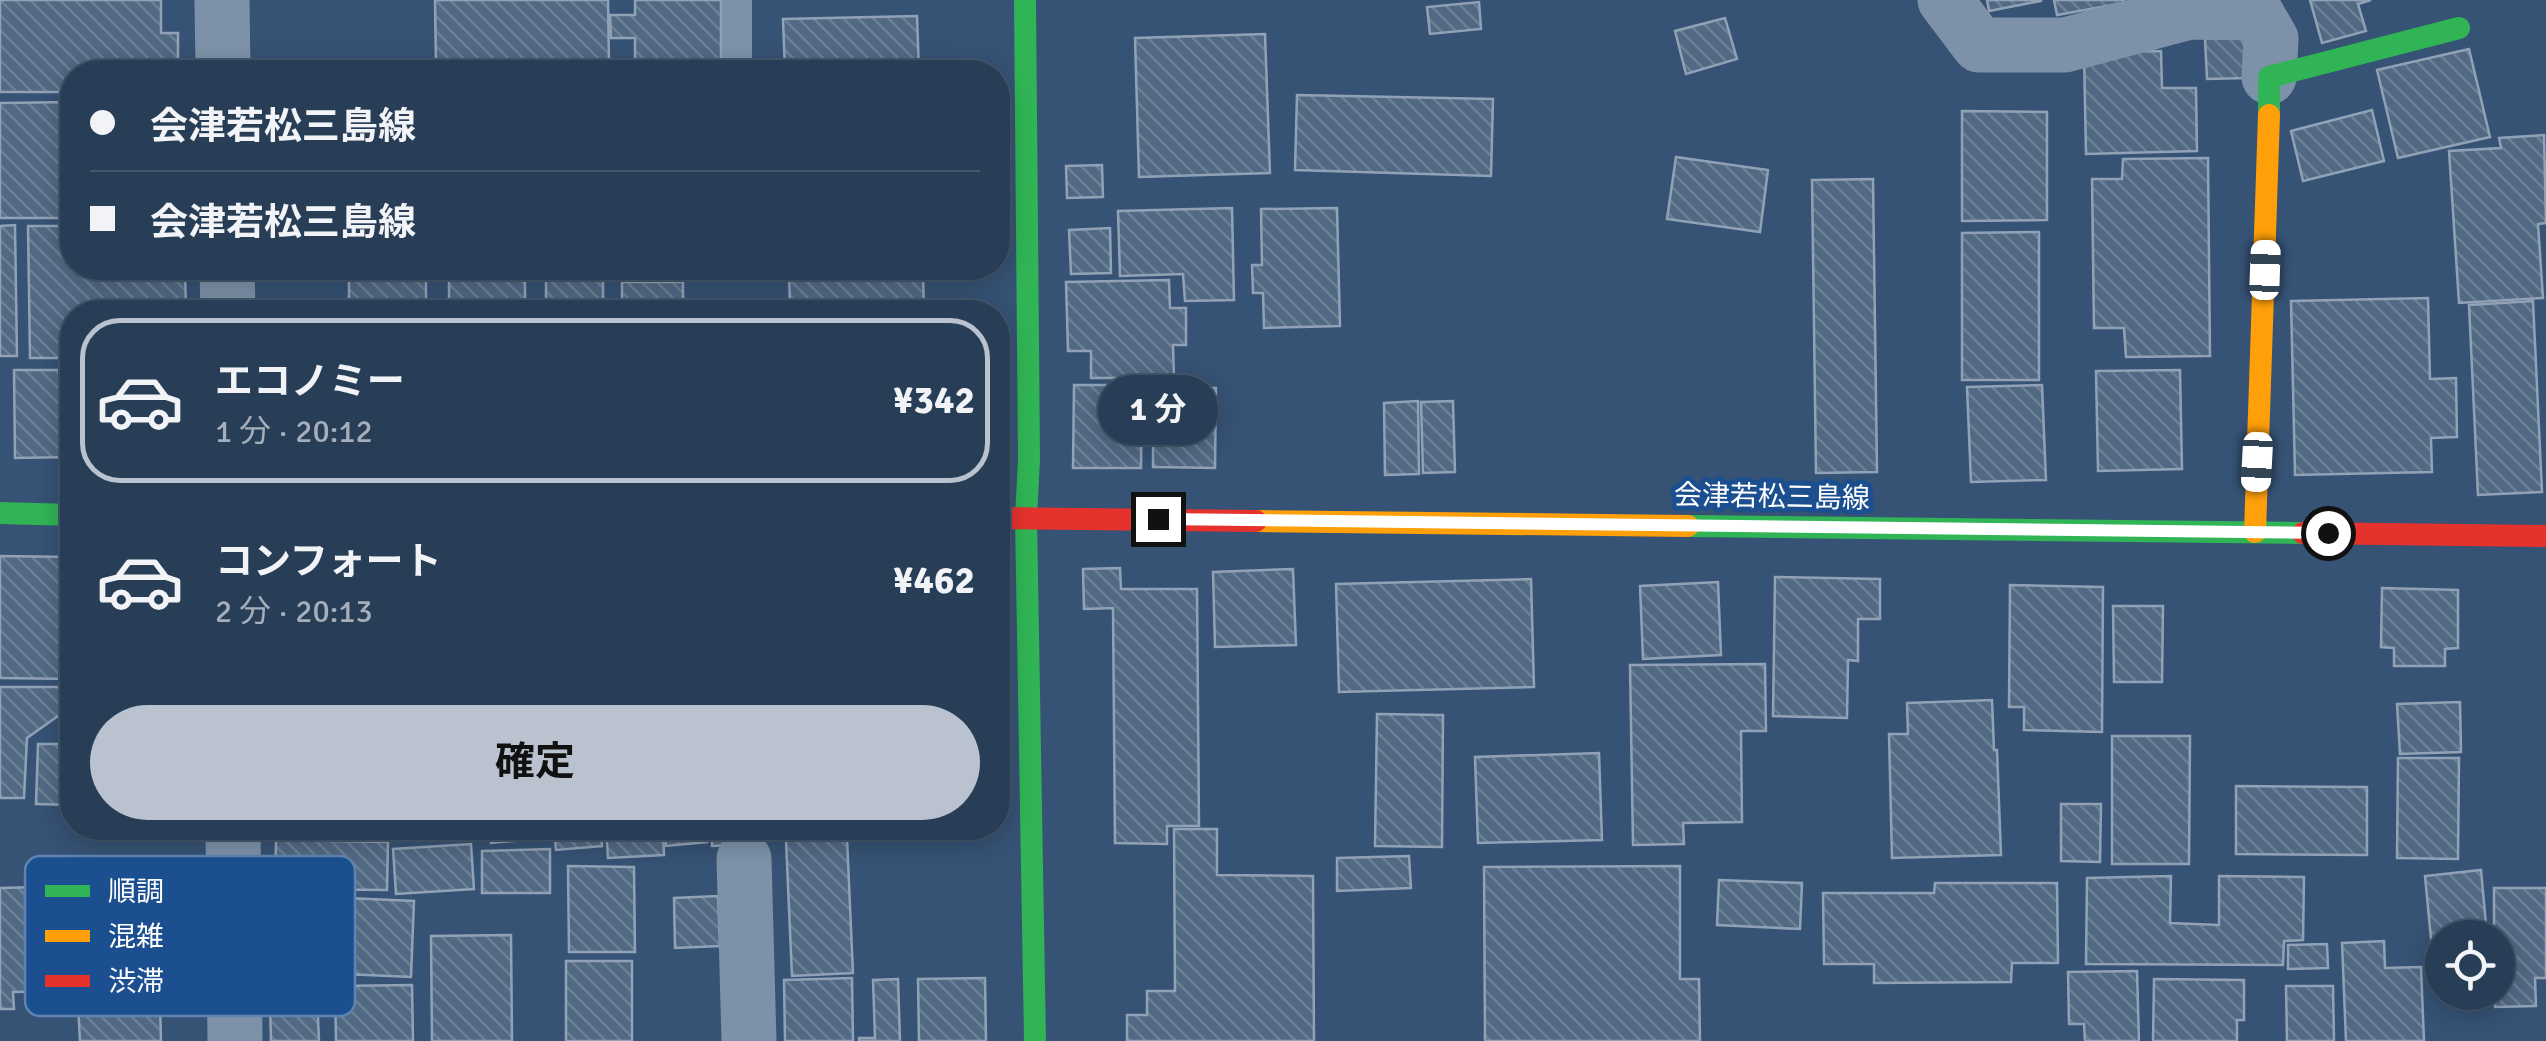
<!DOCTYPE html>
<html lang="ja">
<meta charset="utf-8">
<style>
:root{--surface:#283e57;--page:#30455d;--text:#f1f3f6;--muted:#a5aeba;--line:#44576d;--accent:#b9c2ce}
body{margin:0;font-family:Signika,"Noto Sans JP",sans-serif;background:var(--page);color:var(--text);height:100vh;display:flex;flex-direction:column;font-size:38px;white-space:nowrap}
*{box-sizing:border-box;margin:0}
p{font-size:32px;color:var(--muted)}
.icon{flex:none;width:55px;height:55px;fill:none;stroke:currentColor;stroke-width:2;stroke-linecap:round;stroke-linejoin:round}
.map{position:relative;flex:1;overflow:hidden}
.details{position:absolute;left:60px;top:300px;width:950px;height:540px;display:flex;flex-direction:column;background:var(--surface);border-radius:40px;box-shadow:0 5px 25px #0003,0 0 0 2px var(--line)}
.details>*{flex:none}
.top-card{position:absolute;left:60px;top:60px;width:950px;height:220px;border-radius:40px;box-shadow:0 5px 25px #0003,0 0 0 2px var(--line);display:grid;align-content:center;height:220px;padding:0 30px;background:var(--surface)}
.fabs{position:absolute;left:2425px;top:920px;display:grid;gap:20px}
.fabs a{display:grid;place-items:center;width:90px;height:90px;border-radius:50%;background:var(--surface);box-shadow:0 5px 25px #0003,0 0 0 2px var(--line);font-size:50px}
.end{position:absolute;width:45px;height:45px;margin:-22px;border:12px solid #fff;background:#111;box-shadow:0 0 0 5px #111}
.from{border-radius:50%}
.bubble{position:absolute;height:70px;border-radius:35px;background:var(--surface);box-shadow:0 5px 25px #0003,0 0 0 2px var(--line);font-size:32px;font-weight:700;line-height:70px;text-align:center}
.car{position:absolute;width:30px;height:60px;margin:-30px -15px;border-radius:12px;box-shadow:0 0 8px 2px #0007;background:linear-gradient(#fff 24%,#345 0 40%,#fff 0 76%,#345 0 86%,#fff 0)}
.top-card b{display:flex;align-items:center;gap:35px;height:95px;font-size:38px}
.top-card b+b{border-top:2px solid var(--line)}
.top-card i{width:25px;height:25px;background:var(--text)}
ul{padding:18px 0 0;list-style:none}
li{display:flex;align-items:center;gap:30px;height:165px;margin:0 20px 15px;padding:0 10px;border:5px solid transparent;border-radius:40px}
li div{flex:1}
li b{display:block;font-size:38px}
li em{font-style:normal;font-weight:700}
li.current{border-color:var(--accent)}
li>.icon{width:90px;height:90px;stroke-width:1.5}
.action{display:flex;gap:20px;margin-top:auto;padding:20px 30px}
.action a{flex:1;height:115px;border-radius:60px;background:var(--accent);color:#111;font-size:40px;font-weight:700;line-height:115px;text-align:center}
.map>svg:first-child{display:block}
.building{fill:url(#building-back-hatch);stroke:#92a2b6;stroke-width:2.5}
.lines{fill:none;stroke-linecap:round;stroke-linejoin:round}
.lane{stroke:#7d92a8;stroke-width:30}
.street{stroke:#7d92a8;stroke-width:55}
.fast{stroke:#30b455;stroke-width:22}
.slow{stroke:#ff9f0a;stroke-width:22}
.jam{stroke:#e5322d;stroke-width:22}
.route{stroke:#fff;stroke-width:12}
.labels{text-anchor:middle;stroke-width:10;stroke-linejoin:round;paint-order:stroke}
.street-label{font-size:28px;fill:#fff;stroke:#1b4f8f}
.key{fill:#1b4f8f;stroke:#5f84b1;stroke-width:2.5}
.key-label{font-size:28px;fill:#fff}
</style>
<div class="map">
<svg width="2546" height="1041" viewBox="0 0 2546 1041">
<defs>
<pattern id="building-back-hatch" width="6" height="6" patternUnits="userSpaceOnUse" patternTransform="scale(2.5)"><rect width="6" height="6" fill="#526984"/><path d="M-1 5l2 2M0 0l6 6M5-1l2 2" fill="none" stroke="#6c8096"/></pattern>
</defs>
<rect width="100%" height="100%" fill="#365274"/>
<g class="building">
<polygon points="0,0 161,0 161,33 178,33 178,72 72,72 72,92 0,92"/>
<polygon points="435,0 608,0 609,64 436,66"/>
<polygon points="635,0 721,0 721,64 635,65 635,38 611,38 610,15 635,15"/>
<polygon points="1987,0 2041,0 2041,1 1989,11"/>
<polygon points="2054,0 2124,0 2124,3 2057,15"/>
<polygon points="2310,0 2371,0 2358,4 2366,31 2322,43"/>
<polygon points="1479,2 1481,29 1430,34 1427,7"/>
<polygon points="917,16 919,72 785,72 783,19"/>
<polygon points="1725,18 1737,59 1686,74 1675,31"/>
<polygon points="1265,34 1270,173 1139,177 1135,38"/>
<polygon points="2205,38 2246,38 2248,78 2207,79"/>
<polygon points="2469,49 2490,137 2398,158 2377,70"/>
<polygon points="2161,51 2162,88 2196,88 2197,151 2086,154 2084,53"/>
<polygon points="1297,95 1493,99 1491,176 1295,170"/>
<polygon points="72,102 72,218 0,218 0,103"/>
<polygon points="2372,110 2384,161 2303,181 2291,131"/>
<polygon points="1962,111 2047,112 2047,220 1962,221"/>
<polygon points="2544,135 2546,223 2538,224 2543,298 2459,303 2449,151 2501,148 2499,138"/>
<polygon points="1676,157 1768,170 1760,232 1667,219"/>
<polygon points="2208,158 2210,356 2126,357 2124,328 2094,328 2092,179 2122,179 2123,159"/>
<polygon points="1102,165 1103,197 1067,198 1066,166"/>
<polygon points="1873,179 1877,472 1816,473 1812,180"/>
<polygon points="1232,208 1234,300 1185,301 1183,274 1120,276 1118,211"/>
<polygon points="1337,208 1340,326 1264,328 1263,293 1253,293 1252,265 1262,265 1261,209"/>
<polygon points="15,225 17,356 0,356 0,226"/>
<polygon points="28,226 72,226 72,268 185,268 186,312 72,312 72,358 30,358"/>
<polygon points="1110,228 1111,273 1071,274 1069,230"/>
<polygon points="2039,232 2039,380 1962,380 1962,233"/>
<rect x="349" y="268" width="77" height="44"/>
<rect x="449" y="268" width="76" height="44"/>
<rect x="546" y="268" width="57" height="44"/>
<polygon points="789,268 948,268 948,271 923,272 924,312 790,312"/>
<polygon points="1169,280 1170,308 1186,308 1186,345 1173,345 1174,378 1091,378 1091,351 1068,351 1066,282"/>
<rect x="622" y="282" width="61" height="30"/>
<polygon points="2428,298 2430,379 2456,378 2457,437 2431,438 2432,472 2295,475 2291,301"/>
<polygon points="2533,301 2542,492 2478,495 2469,305"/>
<polygon points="14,370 59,370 60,409 72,409 72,457 15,458"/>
<polygon points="2180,370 2182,469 2098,471 2096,371"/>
<polygon points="1074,385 1142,385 1141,468 1073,468"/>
<polygon points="2042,385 2046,480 1971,482 1967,387"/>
<polygon points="1153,387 1216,388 1215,468 1153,467"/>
<polygon points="1418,401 1419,474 1385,475 1384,403"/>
<polygon points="1453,401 1455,472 1423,473 1421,402"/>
<polygon points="0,556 72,557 72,679 0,678"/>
<polygon points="1120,568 1121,589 1197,589 1199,826 1167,826 1167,844 1115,843 1113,608 1084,609 1083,569"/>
<polygon points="1293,569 1296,645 1215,647 1213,572"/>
<polygon points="1775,577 1880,579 1880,619 1858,619 1858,661 1848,660 1847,718 1773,716"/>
<polygon points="1531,579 1534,687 1339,692 1336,584"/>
<polygon points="1718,582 1721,655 1643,659 1640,586"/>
<polygon points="2010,585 2103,587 2102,732 2024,730 2024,707 2009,707"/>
<polygon points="2382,588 2458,590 2458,648 2445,649 2445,666 2394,666 2394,648 2381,647"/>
<polygon points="2113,606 2163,606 2162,682 2114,682"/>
<polygon points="1765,664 1766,731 1741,731 1742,822 1683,823 1684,844 1633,845 1630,665"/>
<polygon points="0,687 67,687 65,711 27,738 24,798 0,798"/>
<polygon points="1992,700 1994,750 1997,750 2001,855 1892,858 1889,734 1908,734 1907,703"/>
<polygon points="2460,702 2461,752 2400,754 2397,704"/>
<polygon points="1377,714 1443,715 1442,847 1375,846"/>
<polygon points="61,720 72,720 72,805 36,804 38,744 59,744"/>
<polygon points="2112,736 2190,736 2189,864 2112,864"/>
<polygon points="1599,753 1602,840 1478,843 1475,757"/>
<polygon points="2398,758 2459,758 2458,859 2397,858"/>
<polygon points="2236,786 2367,787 2367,855 2236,854"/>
<polygon points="2061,804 2101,804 2100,862 2061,861"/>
<polygon points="490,828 546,828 547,838 491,843"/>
<polygon points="554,828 601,828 602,846 556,850"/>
<polygon points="606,828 663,828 664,855 608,858"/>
<polygon points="665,828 706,828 707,842 666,846"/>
<polygon points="712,828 759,828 760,844 712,846"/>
<polygon points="904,828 973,828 973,835 904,836"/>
<polygon points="1174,829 1217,829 1217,875 1313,876 1314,1041 1127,1041 1127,1015 1147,1015 1147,991 1175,991"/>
<polygon points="847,838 853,973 792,976 786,841"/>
<polygon points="276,840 388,842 387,890 275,889"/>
<polygon points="471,844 474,889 396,894 393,849"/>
<polygon points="550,849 550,893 482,893 482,851"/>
<polygon points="1409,856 1411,888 1337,891 1337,858"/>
<polygon points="568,866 634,867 635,952 569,952"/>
<polygon points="1680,866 1680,979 1699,979 1700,1041 1485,1041 1484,867"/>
<polygon points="2481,870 2487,935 2431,939 2425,876"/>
<polygon points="2171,876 2170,923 2219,925 2219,876 2304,877 2303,940 2284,941 2283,965 2086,964 2087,878"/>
<polygon points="1719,880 1802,883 1800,929 1717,925"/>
<polygon points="1935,883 2057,883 2058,963 2012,963 2011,982 1874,983 1874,964 1824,964 1823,893 1934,893"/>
<polygon points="73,886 73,900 99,899 100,962 90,963 90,991 13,992 14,1009 0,1009 0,888"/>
<polygon points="2494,888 2546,888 2546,978 2535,978 2536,1006 2495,1007 2498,938 2494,938"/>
<polygon points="718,896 720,946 675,948 674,898"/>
<polygon points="347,898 414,901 411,977 344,974"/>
<polygon points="511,935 512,1041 432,1041 431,936"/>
<polygon points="155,940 202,942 201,1005 160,1004 161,1041 80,1041 78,1005 154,1004"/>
<polygon points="2384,941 2385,968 2421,967 2424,1041 2346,1041 2342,943"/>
<polygon points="2327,944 2328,968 2288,969 2288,945"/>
<rect x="566" y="961" width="66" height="80"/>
<polygon points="327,967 328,995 317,995 319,1041 271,1041 269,969"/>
<polygon points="2137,971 2139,1041 2085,1041 2084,1024 2069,1024 2068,972"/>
<polygon points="852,978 853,1041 785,1041 784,980"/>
<polygon points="985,978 986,1041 919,1041 918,979"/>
<polygon points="898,979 900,1041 859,1041 859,1038 875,1038 873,980"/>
<polygon points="2154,979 2244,980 2244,1020 2237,1020 2237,1041 2153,1041"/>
<polygon points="412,985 413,1041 336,1041 335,986"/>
<polygon points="2286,986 2333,986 2334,1041 2287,1041"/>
</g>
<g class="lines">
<polyline class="lane" points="737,0 737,72"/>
<g class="street">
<polyline points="222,0 223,72"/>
<polyline points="1945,0 1979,45 2065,45 2190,12 2256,13 2271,39 2269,77"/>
<polyline points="227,268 228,312"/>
<polyline points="233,828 235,1041"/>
<polyline points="744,859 749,1041"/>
</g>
<g class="fast">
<polyline points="1025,0 1029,459 1026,518 1035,1041"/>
<polyline points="2269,115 2269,77 2459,28"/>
<polyline points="0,513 72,515"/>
<polyline points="1688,526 2303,533"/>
</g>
<g class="slow">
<polyline points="1256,521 1688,526"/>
<polyline points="2255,532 2269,115"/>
</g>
<g class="jam">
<polyline points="998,518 1256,521"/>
<polyline points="2303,533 2546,536"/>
</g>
</g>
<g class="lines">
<polyline class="route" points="1158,519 2328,533"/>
</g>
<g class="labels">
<g class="street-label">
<text transform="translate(1772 496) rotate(1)" y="10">会津若松三島線</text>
</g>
</g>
<rect x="25" y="856" width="330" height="160" rx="15" class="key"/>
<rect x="45" y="885" width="45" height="12" fill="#30b455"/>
<rect x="45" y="930" width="45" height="12" fill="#ff9f0a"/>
<rect x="45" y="975" width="45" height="12" fill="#e5322d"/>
<g class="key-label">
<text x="108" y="901">順調</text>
<text x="108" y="946">混雑</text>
<text x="108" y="991">渋滞</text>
</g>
</svg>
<div class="fabs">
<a><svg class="icon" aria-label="locate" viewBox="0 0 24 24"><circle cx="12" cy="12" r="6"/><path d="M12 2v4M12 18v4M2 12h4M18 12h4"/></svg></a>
</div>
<i class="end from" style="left:2328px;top:533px"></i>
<i class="end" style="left:1158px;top:519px"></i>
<div class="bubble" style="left:1098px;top:375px;width:120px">1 分</div>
<i class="car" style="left:2265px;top:270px;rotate:2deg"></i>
<i class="car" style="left:2257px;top:462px;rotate:183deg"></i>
<div class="top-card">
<b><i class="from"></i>会津若松三島線</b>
<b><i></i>会津若松三島線</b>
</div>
<section class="details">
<ul>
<li class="current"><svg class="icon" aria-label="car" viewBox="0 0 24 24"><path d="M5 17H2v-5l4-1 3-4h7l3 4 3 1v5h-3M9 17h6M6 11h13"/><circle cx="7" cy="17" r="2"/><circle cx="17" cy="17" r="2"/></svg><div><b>エコノミー</b><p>1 分 · 20:12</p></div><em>¥342</em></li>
<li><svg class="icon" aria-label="car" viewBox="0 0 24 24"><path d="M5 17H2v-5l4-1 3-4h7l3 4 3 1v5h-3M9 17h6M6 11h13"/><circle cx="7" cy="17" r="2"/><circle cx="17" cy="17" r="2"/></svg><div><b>コンフォート</b><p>2 分 · 20:13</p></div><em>¥462</em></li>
</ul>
<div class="action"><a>確定</a></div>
</section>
</div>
